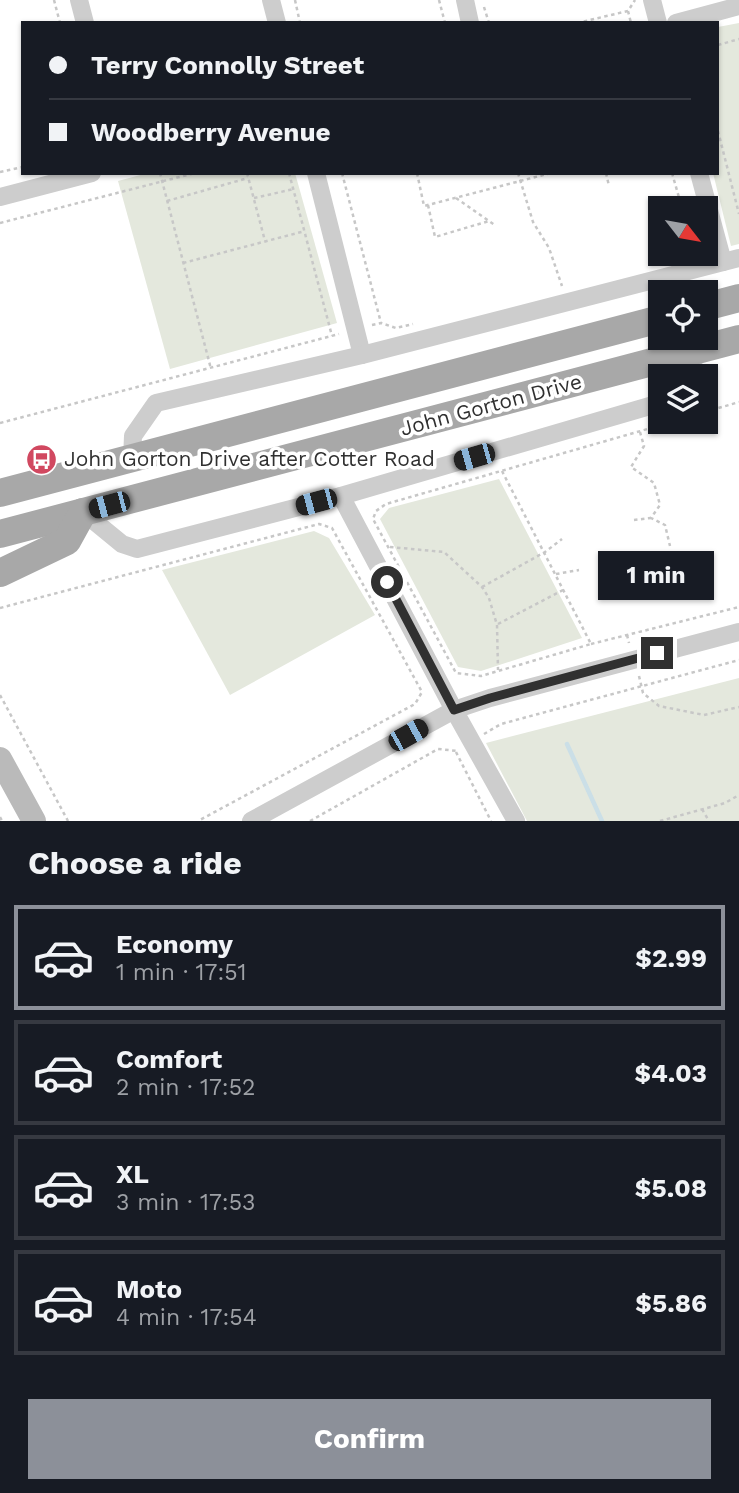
<!DOCTYPE html>
<meta charset="utf-8">
<style>
:root{--surface:#171b24;--page:#242831;--text:#f1f3f6;--muted:#9ea1a6;--line:#363941;--accent:#8c9099}
body{margin:0;font-family:"Work Sans",sans-serif;background:var(--page);color:var(--text);height:100vh;display:flex;flex-direction:column;font-size:26px;white-space:nowrap}
*{box-sizing:border-box;margin:0}
p{font-size:23px;color:var(--muted)}
.icon{flex:none;width:38px;height:38px;fill:none;stroke:currentColor;stroke-width:2;stroke-linecap:round;stroke-linejoin:round}
.map{position:relative;height:821px;overflow:hidden}
.details{display:flex;flex-direction:column;background:var(--surface);flex:1}
.details>*{flex:none}
.guide{position:absolute;left:21px;top:21px;width:698px;height:154px;border-radius:0px;box-shadow:0 2px 5px #0004;display:grid;align-content:center;height:154px;padding:0 28px;background:var(--surface)}
.needle{width:46px;rotate:121deg}
.tools{position:absolute;left:648px;top:196px;display:grid;gap:14px}
.tools a{display:grid;place-items:center;width:70px;height:70px;border-radius:0px;background:var(--surface);box-shadow:0 2px 5px #0004;font-size:35px}
.end{position:absolute;width:32px;height:32px;margin:-16px;border:9px solid #303030;background:#fff;box-shadow:0 0 0 4px #fff}
.from{border-radius:50%}
.bubble{position:absolute;height:49px;border-radius:0px;background:var(--surface);box-shadow:0 2px 5px #0004;font-size:23px;font-weight:700;line-height:49px;text-align:center}
.car{position:absolute;width:21px;height:42px;margin:-21px -10px;border-radius:9px;box-shadow:0 0 5px 2px #0007;background:linear-gradient(#222 24%,#8ab4d8 0 40%,#222 0 76%,#8ab4d8 0 86%,#222 0)}
.guide b{display:flex;align-items:center;gap:24px;height:66px;font-size:26px}
.guide b+b{border-top:2px solid var(--line)}
.guide i{width:18px;height:18px;background:var(--text)}
ul{padding:0;list-style:none}
li{display:flex;align-items:center;gap:21px;height:105px;margin:0 14px 10px;padding:0 14px;border:4px solid var(--line);border-radius:0px}
li div{flex:1}
li b{display:block;font-size:26px}
li em{font-style:normal;font-weight:700}
li.current{border-color:var(--accent)}
li>.icon{width:63px;height:63px;stroke-width:1.5}
h2{padding:0 28px;font-size:32px;line-height:84px}
.button{display:flex;gap:14px;margin-top:auto;padding:14px 28px}
.button a{flex:1;height:80px;border-radius:0px;background:var(--accent);color:#fff;font-size:28px;font-weight:700;line-height:80px;text-align:center}
.map>svg:first-child{display:block}
.green{fill:#e4e8dd}
.lines{fill:none;stroke-linecap:round;stroke-linejoin:round}
.stream{stroke:#cbdfe7;stroke-width:4.5}
.path{stroke:#c7c7c7;stroke-width:2.5;stroke-dasharray:3.5 3.5;stroke-linecap:butt}
.street{stroke:#cdcdcd;stroke-width:18}
.secondary{stroke:#bababa;stroke-width:24}
.primary{stroke:#a8a8a8;stroke-width:28}
.route{stroke:#303030;stroke-width:9}
.labels{text-anchor:middle;stroke-width:7;stroke-linejoin:round;paint-order:stroke}
.street-label{font-size:21px;fill:#303030;stroke:#fff}
.poi-label{font-size:21px;fill:#303030;stroke:#fff;text-anchor:start}
</style>
<div class="map">
<svg width="739" height="821" viewBox="0 0 739 821">
<rect width="100%" height="100%" fill="#fff"/>
<g class="green">
<polygon points="739,23 739,244 731,246 713,173 718,173 718,27"/>
<polygon points="148,173 295,173 337,323 170,369 118,181"/>
<polygon points="499,479 582,638 481,671 458,667 380,519 389,508"/>
<polygon points="314,531 329,538 375,615 230,695 162,570"/>
<polygon points="739,678 739,821 527,821 486,743"/>
</g>
<g class="lines">
<polyline class="stream" points="567,744 602,821"/>
<g class="path">
<polyline points="54,0 60,23"/>
<polyline points="295,0 300,23"/>
<polyline points="439,0 445,23"/>
<polyline points="484,7 489,23"/>
<polyline points="628,11 631,23"/>
<polyline points="577,23 628,11 635,0"/>
<polyline points="718,45 739,39"/>
<polyline points="718,131 739,214"/>
<polyline points="0,172 23,167"/>
<polyline points="160,173 211,369"/>
<polyline points="247,173 265,241"/>
<polyline points="289,173 332,336"/>
<polyline points="342,173 381,323"/>
<polyline points="417,173 424,206 551,173"/>
<polyline points="518,173 533,222 549,248 562,286"/>
<polyline points="606,173 609,186"/>
<polyline points="672,173 682,208"/>
<polyline points="254,198 294,189"/>
<polyline points="456,198 496,226"/>
<polyline points="167,201 248,178"/>
<polyline points="428,205 435,237 489,221"/>
<polyline points="0,223 195,173"/>
<polyline points="183,263 305,231"/>
<polyline points="372,325 381,323 396,328 413,324"/>
<polyline points="705,412 739,402"/>
<polyline points="0,423 339,334"/>
<polyline points="640,432 644,446 631,467 654,483 660,505 651,518 665,525 670,546"/>
<polyline points="502,471 591,644 481,676 456,673 373,519 376,511 386,504 672,422"/>
<polyline points="634,520 651,518"/>
<polyline points="390,547 444,552 482,587 489,598 497,625 498,670"/>
<polyline points="556,574 579,570"/>
<polyline points="482,587 545,552 562,539"/>
<polyline points="0,608 319,524 332,528 422,692 415,704 198,821"/>
<polyline points="498,624 563,590"/>
<polyline points="627,635 629,643"/>
<polyline points="591,644 739,607"/>
<polyline points="639,676 643,693 659,706 704,715 739,707"/>
<polyline points="0,695 68,821"/>
<polyline points="484,734 501,724 739,660"/>
<polyline points="456,752 491,821"/>
<polyline points="702,809 709,821"/>
<polyline points="0,817 2,821"/>
<polyline points="310,821 438,749 458,751"/>
<polyline points="660,821 725,803 739,795"/>
</g>
<g class="street">
<polyline points="79,0 85,23"/>
<polyline points="271,0 277,23"/>
<polyline points="465,0 470,23"/>
<polyline points="652,0 658,23"/>
<polyline points="676,23 739,6"/>
<polyline points="316,173 362,355"/>
<polyline points="699,173 723,262"/>
<polyline points="0,197 92,173"/>
<polyline points="684,376 700,350"/>
<polyline points="132,459 133,436 156,403 362,355 739,258"/>
<polyline points="341,496 454,710 516,821"/>
<polyline points="83,512 122,544 137,549 341,496 660,403"/>
<polyline points="251,821 454,710 490,698 739,632"/>
</g>
<polyline class="secondary" points="0,759 34,821"/>
<g class="primary">
<polyline points="705,307 739,298"/>
<polyline points="0,493 660,319"/>
<polyline points="0,534 739,339"/>
<polyline points="0,573 67,541 83,512"/>
</g>
</g>
<g class="lines">
<polyline class="route" points="387,582 454,710 490,698 657,653"/>
</g>
<defs>
<symbol id="bus-disc" viewBox="-11 -11 22 22"><circle r="9.5" fill="#d14860" stroke="#fff"/><path d="M-5-6H5V4H4V6H2V4H-2V6H-4V4H-5ZM-3.5-4V0h7V-4ZM-3.5 1.2v1.5H-2V1.2ZM2 1.2v1.5H3.5V1.2Z" fill="#fff"/></symbol>
</defs>
<g fill-rule="evenodd">
<use href="#bus-disc" x="24" y="442" width="35" height="35"/>
</g>
<g class="labels">
<g class="street-label">
<text transform="translate(491 405) rotate(-15)" y="7">John Gorton Drive</text>
</g>
<g class="poi-label">
<text x="64" y="466">John Gorton Drive after Cotter Road</text>
</g>
</g>
</svg>
<div class="tools">
<a><svg class="needle" viewBox="-14 -14 28 28"><path d="M0-13l5 13h-10z" fill="#e53935"/><path d="M0 13l5-13h-10z" fill="#9ea1a6"/></svg></a>
<a><svg class="icon" aria-label="locate" viewBox="0 0 24 24"><circle cx="12" cy="12" r="6"/><path d="M12 2v4M12 18v4M2 12h4M18 12h4"/></svg></a>
<a><svg class="icon" aria-label="layers" viewBox="0 0 24 24"><path d="M12 4l9 5-9 5-9-5zM3 14l9 5 9-5"/></svg></a>
</div>
<i class="end from" style="left:387px;top:582px"></i>
<i class="end" style="left:657px;top:653px"></i>
<div class="bubble" style="left:598px;top:551px;width:116px">1 min</div>
<i class="car" style="left:474px;top:457px;rotate:254deg"></i>
<i class="car" style="left:316px;top:502px;rotate:255deg"></i>
<i class="car" style="left:109px;top:505px;rotate:255deg"></i>
<i class="car" style="left:408px;top:735px;rotate:61deg"></i>
<div class="guide">
<b><i class="from"></i>Terry Connolly Street</b>
<b><i></i>Woodberry Avenue</b>
</div>
</div>
<section class="details">
<h2>Choose a ride</h2>
<ul>
<li class="current"><svg class="icon" aria-label="car" viewBox="0 0 24 24"><path d="M5 17H2v-5l4-1 3-4h7l3 4 3 1v5h-3M9 17h6M6 11h13"/><circle cx="7" cy="17" r="2"/><circle cx="17" cy="17" r="2"/></svg><div><b>Economy</b><p>1 min · 17:51</p></div><em>$2.99</em></li>
<li><svg class="icon" aria-label="car" viewBox="0 0 24 24"><path d="M5 17H2v-5l4-1 3-4h7l3 4 3 1v5h-3M9 17h6M6 11h13"/><circle cx="7" cy="17" r="2"/><circle cx="17" cy="17" r="2"/></svg><div><b>Comfort</b><p>2 min · 17:52</p></div><em>$4.03</em></li>
<li><svg class="icon" aria-label="car" viewBox="0 0 24 24"><path d="M5 17H2v-5l4-1 3-4h7l3 4 3 1v5h-3M9 17h6M6 11h13"/><circle cx="7" cy="17" r="2"/><circle cx="17" cy="17" r="2"/></svg><div><b>XL</b><p>3 min · 17:53</p></div><em>$5.08</em></li>
<li><svg class="icon" aria-label="car" viewBox="0 0 24 24"><path d="M5 17H2v-5l4-1 3-4h7l3 4 3 1v5h-3M9 17h6M6 11h13"/><circle cx="7" cy="17" r="2"/><circle cx="17" cy="17" r="2"/></svg><div><b>Moto</b><p>4 min · 17:54</p></div><em>$5.86</em></li>
</ul>
<div class="button"><a>Confirm</a></div>
</section>
